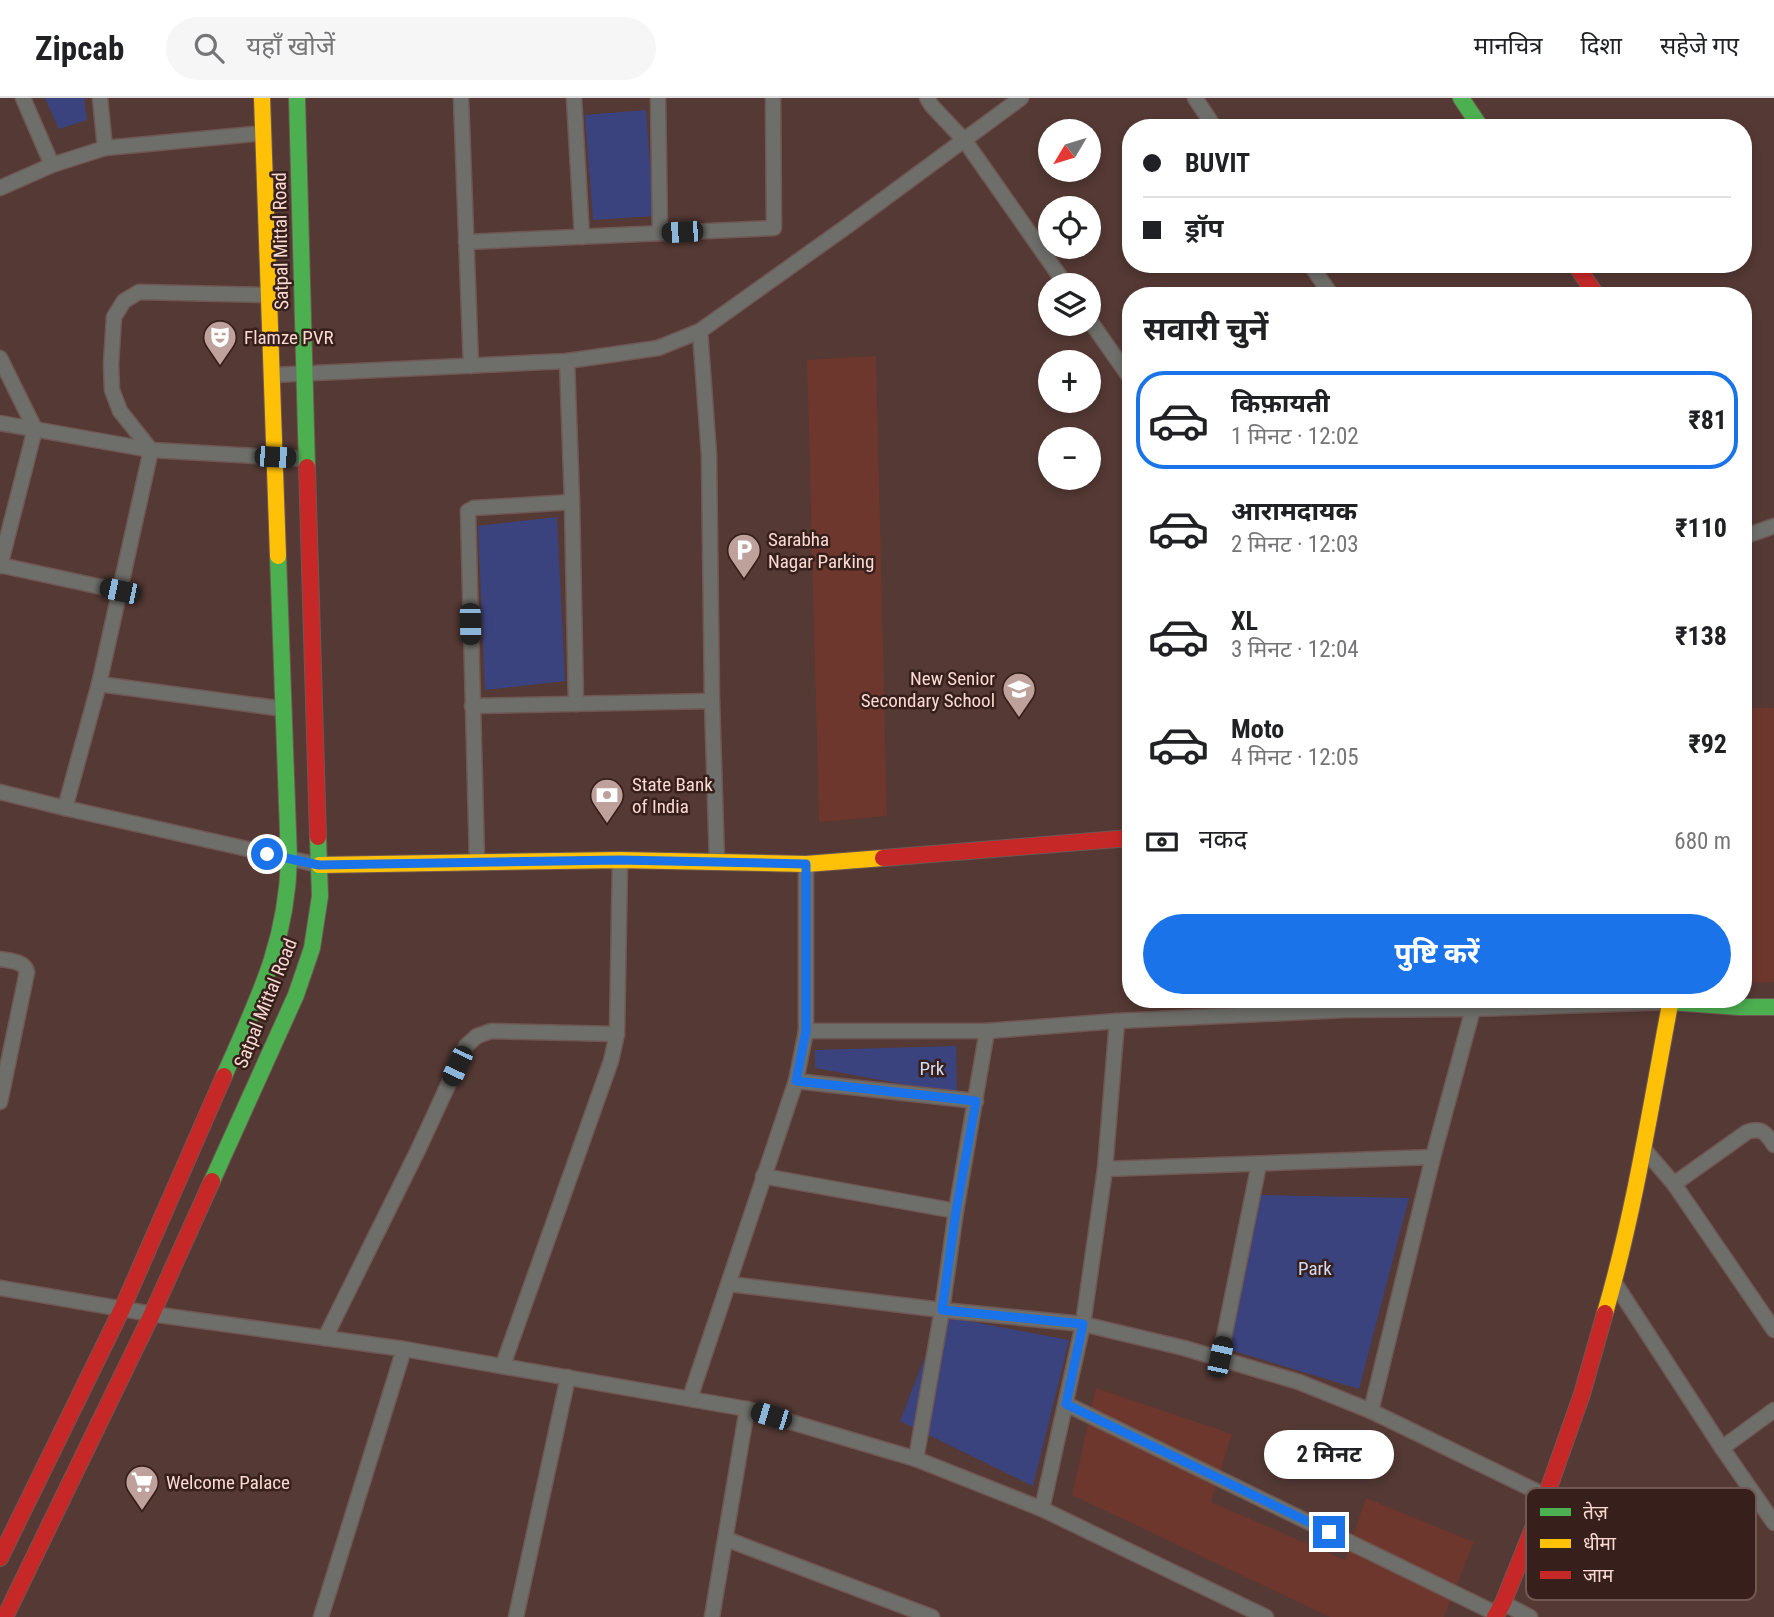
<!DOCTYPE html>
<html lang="hi">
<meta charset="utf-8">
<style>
:root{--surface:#fff;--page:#f6f6f6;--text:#202124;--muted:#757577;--line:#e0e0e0;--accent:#1a73e8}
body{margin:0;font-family:"Roboto Condensed","Noto Sans Devanagari",sans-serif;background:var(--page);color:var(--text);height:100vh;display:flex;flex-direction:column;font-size:26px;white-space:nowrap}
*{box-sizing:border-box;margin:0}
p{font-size:23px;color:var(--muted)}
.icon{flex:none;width:38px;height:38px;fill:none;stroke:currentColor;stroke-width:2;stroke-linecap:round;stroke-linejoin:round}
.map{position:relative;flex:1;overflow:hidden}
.details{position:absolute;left:1122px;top:189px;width:630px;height:721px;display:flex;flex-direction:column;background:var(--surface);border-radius:28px;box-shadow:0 4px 10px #0003}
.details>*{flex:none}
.banner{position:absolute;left:1122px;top:21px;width:630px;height:154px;border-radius:28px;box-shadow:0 4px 10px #0003;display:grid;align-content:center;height:154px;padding:0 21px;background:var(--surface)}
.needle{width:46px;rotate:232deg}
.fabs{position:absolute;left:1038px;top:21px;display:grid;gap:14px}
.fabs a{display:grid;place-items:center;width:63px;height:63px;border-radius:50%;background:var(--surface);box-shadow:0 4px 10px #0003;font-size:35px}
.end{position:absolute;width:32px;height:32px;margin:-16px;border:9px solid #1a73e8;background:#fff;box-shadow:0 0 0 4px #fff}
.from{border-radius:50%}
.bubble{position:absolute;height:49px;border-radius:24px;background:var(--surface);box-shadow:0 4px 10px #0003;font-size:23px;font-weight:700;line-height:49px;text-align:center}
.car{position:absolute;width:21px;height:42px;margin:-21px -10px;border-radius:9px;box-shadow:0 0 5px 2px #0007;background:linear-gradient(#222 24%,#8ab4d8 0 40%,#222 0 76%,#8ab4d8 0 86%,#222 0)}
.banner b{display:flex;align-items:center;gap:24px;height:66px;font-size:26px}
.banner b+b{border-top:2px solid var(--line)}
.banner i{width:18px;height:18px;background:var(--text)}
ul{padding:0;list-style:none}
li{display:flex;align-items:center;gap:21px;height:98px;margin:0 14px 10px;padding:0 7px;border:4px solid transparent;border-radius:28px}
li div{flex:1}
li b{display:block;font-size:26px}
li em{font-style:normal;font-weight:700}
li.on{border-color:var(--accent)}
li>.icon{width:63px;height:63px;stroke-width:1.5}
h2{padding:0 21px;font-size:32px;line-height:84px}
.pay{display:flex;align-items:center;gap:18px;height:77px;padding:0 21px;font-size:26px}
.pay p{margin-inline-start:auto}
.cta{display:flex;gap:14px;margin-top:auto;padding:14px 21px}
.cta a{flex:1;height:80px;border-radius:42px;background:var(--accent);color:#fff;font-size:28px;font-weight:700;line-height:80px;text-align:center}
header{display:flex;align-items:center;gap:42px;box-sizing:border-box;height:98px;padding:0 35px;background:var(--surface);border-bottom:2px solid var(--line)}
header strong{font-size:33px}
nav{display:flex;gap:38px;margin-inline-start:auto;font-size:24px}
.search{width:490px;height:63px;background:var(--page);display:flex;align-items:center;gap:18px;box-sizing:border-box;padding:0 24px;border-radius:38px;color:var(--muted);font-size:26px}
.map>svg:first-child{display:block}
.built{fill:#6d372d}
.green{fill:#3b437f}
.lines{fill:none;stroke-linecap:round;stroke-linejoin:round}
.street-casing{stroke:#6f5753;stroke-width:17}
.fast-casing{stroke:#6f5753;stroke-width:18}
.slow-casing{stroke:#6f5753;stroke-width:18}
.jam-casing{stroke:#6f5753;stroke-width:18}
.street{stroke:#6e6f6a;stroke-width:14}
.fast{stroke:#4caf50;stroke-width:16}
.slow{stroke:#ffc107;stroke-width:16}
.jam{stroke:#c62828;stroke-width:16}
.route{stroke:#1a73e8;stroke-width:9}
.labels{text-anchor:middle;stroke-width:5;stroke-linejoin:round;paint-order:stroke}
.street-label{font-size:19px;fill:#f9d9d2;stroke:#37201b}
.poi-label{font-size:19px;fill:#f9d9d2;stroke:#37201b;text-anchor:start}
.park-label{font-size:19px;fill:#d3dbf3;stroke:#37201b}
.key{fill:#37201b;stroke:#715852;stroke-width:2}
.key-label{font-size:19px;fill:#f9d9d2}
</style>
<header>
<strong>Zipcab</strong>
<div class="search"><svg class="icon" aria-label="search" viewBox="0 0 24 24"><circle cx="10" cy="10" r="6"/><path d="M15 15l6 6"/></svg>यहाँ खोजें</div>
<nav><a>मानचित्र</a><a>दिशा</a><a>सहेजे गए</a></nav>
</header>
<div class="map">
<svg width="1774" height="1519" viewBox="0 0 1774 1519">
<rect width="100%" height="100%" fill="#543934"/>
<g class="built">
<polygon points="876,258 887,718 819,724 807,262"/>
<polygon points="1743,610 1774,610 1774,884 1743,885"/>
<polygon points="1096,1290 1232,1336 1211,1404 1345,1462 1366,1400 1474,1444 1444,1519 1330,1519 1072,1397"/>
</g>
<g class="green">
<polygon points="45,0 84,0 87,22 59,31"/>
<polygon points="646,12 654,118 593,122 585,17"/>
<polygon points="557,419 565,583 485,592 478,428"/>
<polygon points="956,948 957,996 815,970 815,952"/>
<polygon points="1256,1097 1409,1100 1359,1291 1224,1250"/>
<polygon points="941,1218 1069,1242 1033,1388 900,1323"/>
</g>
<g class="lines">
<defs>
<g id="street">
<polyline points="23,0 52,67"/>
<polyline points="100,0 105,50"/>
<polyline points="461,0 471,268"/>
<polyline points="574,0 582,139"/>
<polyline points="658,0 660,135"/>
<polyline points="927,0 932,8 965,43 1066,187"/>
<polyline points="1195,0 1215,30"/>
<polyline points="0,90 52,67 105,50 263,35"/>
<polyline points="466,144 774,130 773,0"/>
<polyline points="1310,166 1332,198"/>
<polyline points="1088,220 1130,280"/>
<polyline points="700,233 709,357 712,603 717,764"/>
<polyline points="0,260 35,331 0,468"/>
<polyline points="567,263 572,404 576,606"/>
<polyline points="273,277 567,263 658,250 700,233 850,126 1021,0"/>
<polyline points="0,325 151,352 307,361"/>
<polyline points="1743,439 1774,428"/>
<polyline points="0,467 120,493"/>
<polyline points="99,586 284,611"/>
<polyline points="472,608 712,603"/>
<polyline points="0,694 65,710 319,767"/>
<polyline points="65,710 99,586 151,352 120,313 112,292 111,266 114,219 124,203 139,194 269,197"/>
<polyline points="477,763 468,413 474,410 572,404"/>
<polyline points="806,766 806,933 987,933 1117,923 1345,912 1473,911 1671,904"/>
<path d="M 0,861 C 10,863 25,863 27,874 L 0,1004"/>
<polyline points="1117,923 1105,1071 1433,1059"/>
<polyline points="796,983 976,1003"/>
<polyline points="1643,1050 1674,1086 1774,1232"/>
<polyline points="763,1078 956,1113"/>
<path d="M 1674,1086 L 1747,1034 C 1762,1029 1766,1035 1774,1047"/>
<polyline points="1614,1184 1722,1350 1774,1425"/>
<polyline points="729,1186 942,1212 1083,1226 1184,1250 1299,1284 1371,1313 1546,1398"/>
<polyline points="0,1190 152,1216 404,1251 747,1311 916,1361 1042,1411 1266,1519"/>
<polyline points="325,1240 419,1050 466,948 477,938 491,933 617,936"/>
<polyline points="1220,1259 1259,1066"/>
<polyline points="503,1267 611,963 617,936 620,762"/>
<polyline points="690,1300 796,983 806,933"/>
<polyline points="1066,1306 1497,1516"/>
<polyline points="1371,1313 1433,1059 1473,911"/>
<polyline points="1722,1350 1774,1312"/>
<polyline points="916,1361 942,1212 956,1113 987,933"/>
<polyline points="1042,1411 1083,1226 1105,1071"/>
<polyline points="726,1441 932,1519"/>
<polyline points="1503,1505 1530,1519"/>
<polyline points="321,1519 404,1251"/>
<polyline points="516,1519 568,1279"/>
<polyline points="712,1519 747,1311"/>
</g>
<g id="fast">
<polyline points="297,0 307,369"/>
<polyline points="1461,0 1481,30"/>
<polyline points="1671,904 1739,909 1774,909"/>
<path d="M 224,978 C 257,903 287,845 289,761 L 278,458"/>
<polyline points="212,1083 296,897 312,850 320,798 318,739"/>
</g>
<g id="slow">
<polyline points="262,0 278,458"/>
<polyline points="319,767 620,762 806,766 883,760"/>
<path d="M 1605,1215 C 1635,1112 1651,1006 1671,901"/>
</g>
<g id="jam">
<polyline points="1575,166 1597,198"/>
<polyline points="307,369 318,739"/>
<polyline points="883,760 1130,740"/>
<polyline points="0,1460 122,1211 224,978"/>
<polyline points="5,1519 152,1216 212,1083"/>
<polyline points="1495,1519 1503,1505 1546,1398 1582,1296 1605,1215"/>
</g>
</defs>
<use href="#street" class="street-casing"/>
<use href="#fast" class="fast-casing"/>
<use href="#slow" class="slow-casing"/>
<use href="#jam" class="jam-casing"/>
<use href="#street" class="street"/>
<use href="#fast" class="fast"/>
<use href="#slow" class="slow"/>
<use href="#jam" class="jam"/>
</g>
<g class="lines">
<polyline class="route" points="267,756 319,767 620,762 806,766 806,933 796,983 976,1003 956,1113 942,1212 1083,1226 1066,1306 1329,1434"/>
</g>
<defs>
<symbol id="theatre-pin" viewBox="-11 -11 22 30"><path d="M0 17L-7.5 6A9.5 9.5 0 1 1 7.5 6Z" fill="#bfa19b" stroke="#37201b"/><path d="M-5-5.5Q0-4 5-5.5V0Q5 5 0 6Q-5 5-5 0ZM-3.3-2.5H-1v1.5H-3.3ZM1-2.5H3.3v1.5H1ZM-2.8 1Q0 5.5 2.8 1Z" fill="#fff"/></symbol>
<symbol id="parking-pin" viewBox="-11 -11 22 30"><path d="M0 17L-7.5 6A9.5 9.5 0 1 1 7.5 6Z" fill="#bfa19b" stroke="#37201b"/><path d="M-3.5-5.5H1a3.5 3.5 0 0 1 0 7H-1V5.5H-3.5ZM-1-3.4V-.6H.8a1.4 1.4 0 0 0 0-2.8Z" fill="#fff"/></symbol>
<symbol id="school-pin" viewBox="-11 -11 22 30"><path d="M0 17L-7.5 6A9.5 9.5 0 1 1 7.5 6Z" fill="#bfa19b" stroke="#37201b"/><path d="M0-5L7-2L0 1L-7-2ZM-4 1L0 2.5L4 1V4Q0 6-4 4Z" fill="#fff"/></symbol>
<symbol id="bank-pin" viewBox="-11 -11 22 30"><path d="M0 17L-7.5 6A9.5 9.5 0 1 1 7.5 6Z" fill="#bfa19b" stroke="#37201b"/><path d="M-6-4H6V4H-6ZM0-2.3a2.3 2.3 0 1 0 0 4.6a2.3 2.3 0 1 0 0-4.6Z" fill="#fff"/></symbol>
<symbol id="supermarket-pin" viewBox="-11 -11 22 30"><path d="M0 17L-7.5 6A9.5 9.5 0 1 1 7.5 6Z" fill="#bfa19b" stroke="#37201b"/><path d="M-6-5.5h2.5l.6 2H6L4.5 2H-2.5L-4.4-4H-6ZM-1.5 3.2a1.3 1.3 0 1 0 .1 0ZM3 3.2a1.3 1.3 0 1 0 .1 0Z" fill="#fff"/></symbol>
</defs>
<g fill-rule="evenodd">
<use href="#theatre-pin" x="201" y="220" width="38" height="52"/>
<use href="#parking-pin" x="725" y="433" width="38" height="52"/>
<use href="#school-pin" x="1000" y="572" width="38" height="52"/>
<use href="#bank-pin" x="588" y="678" width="38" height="52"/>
<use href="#supermarket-pin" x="123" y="1365" width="38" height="52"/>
</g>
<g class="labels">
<g class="street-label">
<text transform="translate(280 143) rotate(-91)" y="7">Satpal Mittal Road</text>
<text transform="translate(265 905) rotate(-68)" y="7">Satpal Mittal Road</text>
</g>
<g class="poi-label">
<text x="244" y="246">Flamze PVR</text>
<text x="768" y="448">Sarabha<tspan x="768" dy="22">Nagar Parking</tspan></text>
<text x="995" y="587" text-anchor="end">New Senior<tspan x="995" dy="22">Secondary School</tspan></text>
<text x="632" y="693">State Bank<tspan x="632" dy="22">of India</tspan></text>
<text x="166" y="1391">Welcome Palace</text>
</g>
<g class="park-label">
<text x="932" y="977">Prk</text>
<text x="1315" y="1177">Park</text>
</g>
</g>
<rect x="1526" y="1390" width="230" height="112" rx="10" class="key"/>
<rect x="1540" y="1410" width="31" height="8" fill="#4caf50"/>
<rect x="1540" y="1441" width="31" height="9" fill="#ffc107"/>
<rect x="1540" y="1473" width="31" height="8" fill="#c62828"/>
<g class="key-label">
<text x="1583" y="1421">तेज़</text>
<text x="1583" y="1452">धीमा</text>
<text x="1583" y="1484">जाम</text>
</g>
</svg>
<div class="fabs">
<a><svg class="needle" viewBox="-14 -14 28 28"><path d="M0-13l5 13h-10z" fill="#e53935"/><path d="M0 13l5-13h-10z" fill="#757577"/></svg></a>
<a><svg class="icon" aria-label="locate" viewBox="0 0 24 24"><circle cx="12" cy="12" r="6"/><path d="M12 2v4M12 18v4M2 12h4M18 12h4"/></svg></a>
<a><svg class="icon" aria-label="layers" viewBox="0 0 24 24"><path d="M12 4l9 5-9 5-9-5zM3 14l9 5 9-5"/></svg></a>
<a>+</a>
<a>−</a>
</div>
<i class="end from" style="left:267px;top:756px"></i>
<i class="end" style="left:1329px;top:1434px"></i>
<div class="bubble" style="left:1264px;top:1332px;width:130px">2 मिनट</div>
<i class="car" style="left:682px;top:134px;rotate:267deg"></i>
<i class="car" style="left:275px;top:359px;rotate:93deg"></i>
<i class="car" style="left:120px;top:493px;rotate:282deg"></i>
<i class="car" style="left:470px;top:526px;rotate:179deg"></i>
<i class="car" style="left:457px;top:968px;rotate:205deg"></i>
<i class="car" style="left:1220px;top:1259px;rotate:12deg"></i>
<i class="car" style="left:771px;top:1318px;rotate:287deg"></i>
<div class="banner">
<b><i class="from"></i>BUVIT</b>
<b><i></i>ड्रॉप</b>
</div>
<section class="details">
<h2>सवारी चुनें</h2>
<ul>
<li class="on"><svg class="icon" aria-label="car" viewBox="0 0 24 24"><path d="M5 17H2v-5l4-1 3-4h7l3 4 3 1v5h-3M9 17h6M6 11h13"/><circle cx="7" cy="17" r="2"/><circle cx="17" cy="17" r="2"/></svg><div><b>किफ़ायती</b><p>1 मिनट · 12:02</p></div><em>₹81</em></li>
<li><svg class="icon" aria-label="car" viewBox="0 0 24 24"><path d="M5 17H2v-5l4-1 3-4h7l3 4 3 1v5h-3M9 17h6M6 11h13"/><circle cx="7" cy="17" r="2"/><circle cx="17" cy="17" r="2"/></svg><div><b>आरामदायक</b><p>2 मिनट · 12:03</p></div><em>₹110</em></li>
<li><svg class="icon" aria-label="car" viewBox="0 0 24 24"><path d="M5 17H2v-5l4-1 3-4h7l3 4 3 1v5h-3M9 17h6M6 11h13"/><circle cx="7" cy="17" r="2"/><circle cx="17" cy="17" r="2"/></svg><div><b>XL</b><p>3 मिनट · 12:04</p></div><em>₹138</em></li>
<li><svg class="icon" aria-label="car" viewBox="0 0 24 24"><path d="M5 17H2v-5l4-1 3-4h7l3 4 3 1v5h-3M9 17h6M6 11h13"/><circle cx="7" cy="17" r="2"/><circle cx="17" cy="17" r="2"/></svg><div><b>Moto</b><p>4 मिनट · 12:05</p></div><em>₹92</em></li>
</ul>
<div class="pay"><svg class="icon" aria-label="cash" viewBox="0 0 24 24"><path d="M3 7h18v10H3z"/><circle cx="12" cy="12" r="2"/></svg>नकद<p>680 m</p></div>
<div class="cta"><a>पुष्टि करें</a></div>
</section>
</div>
